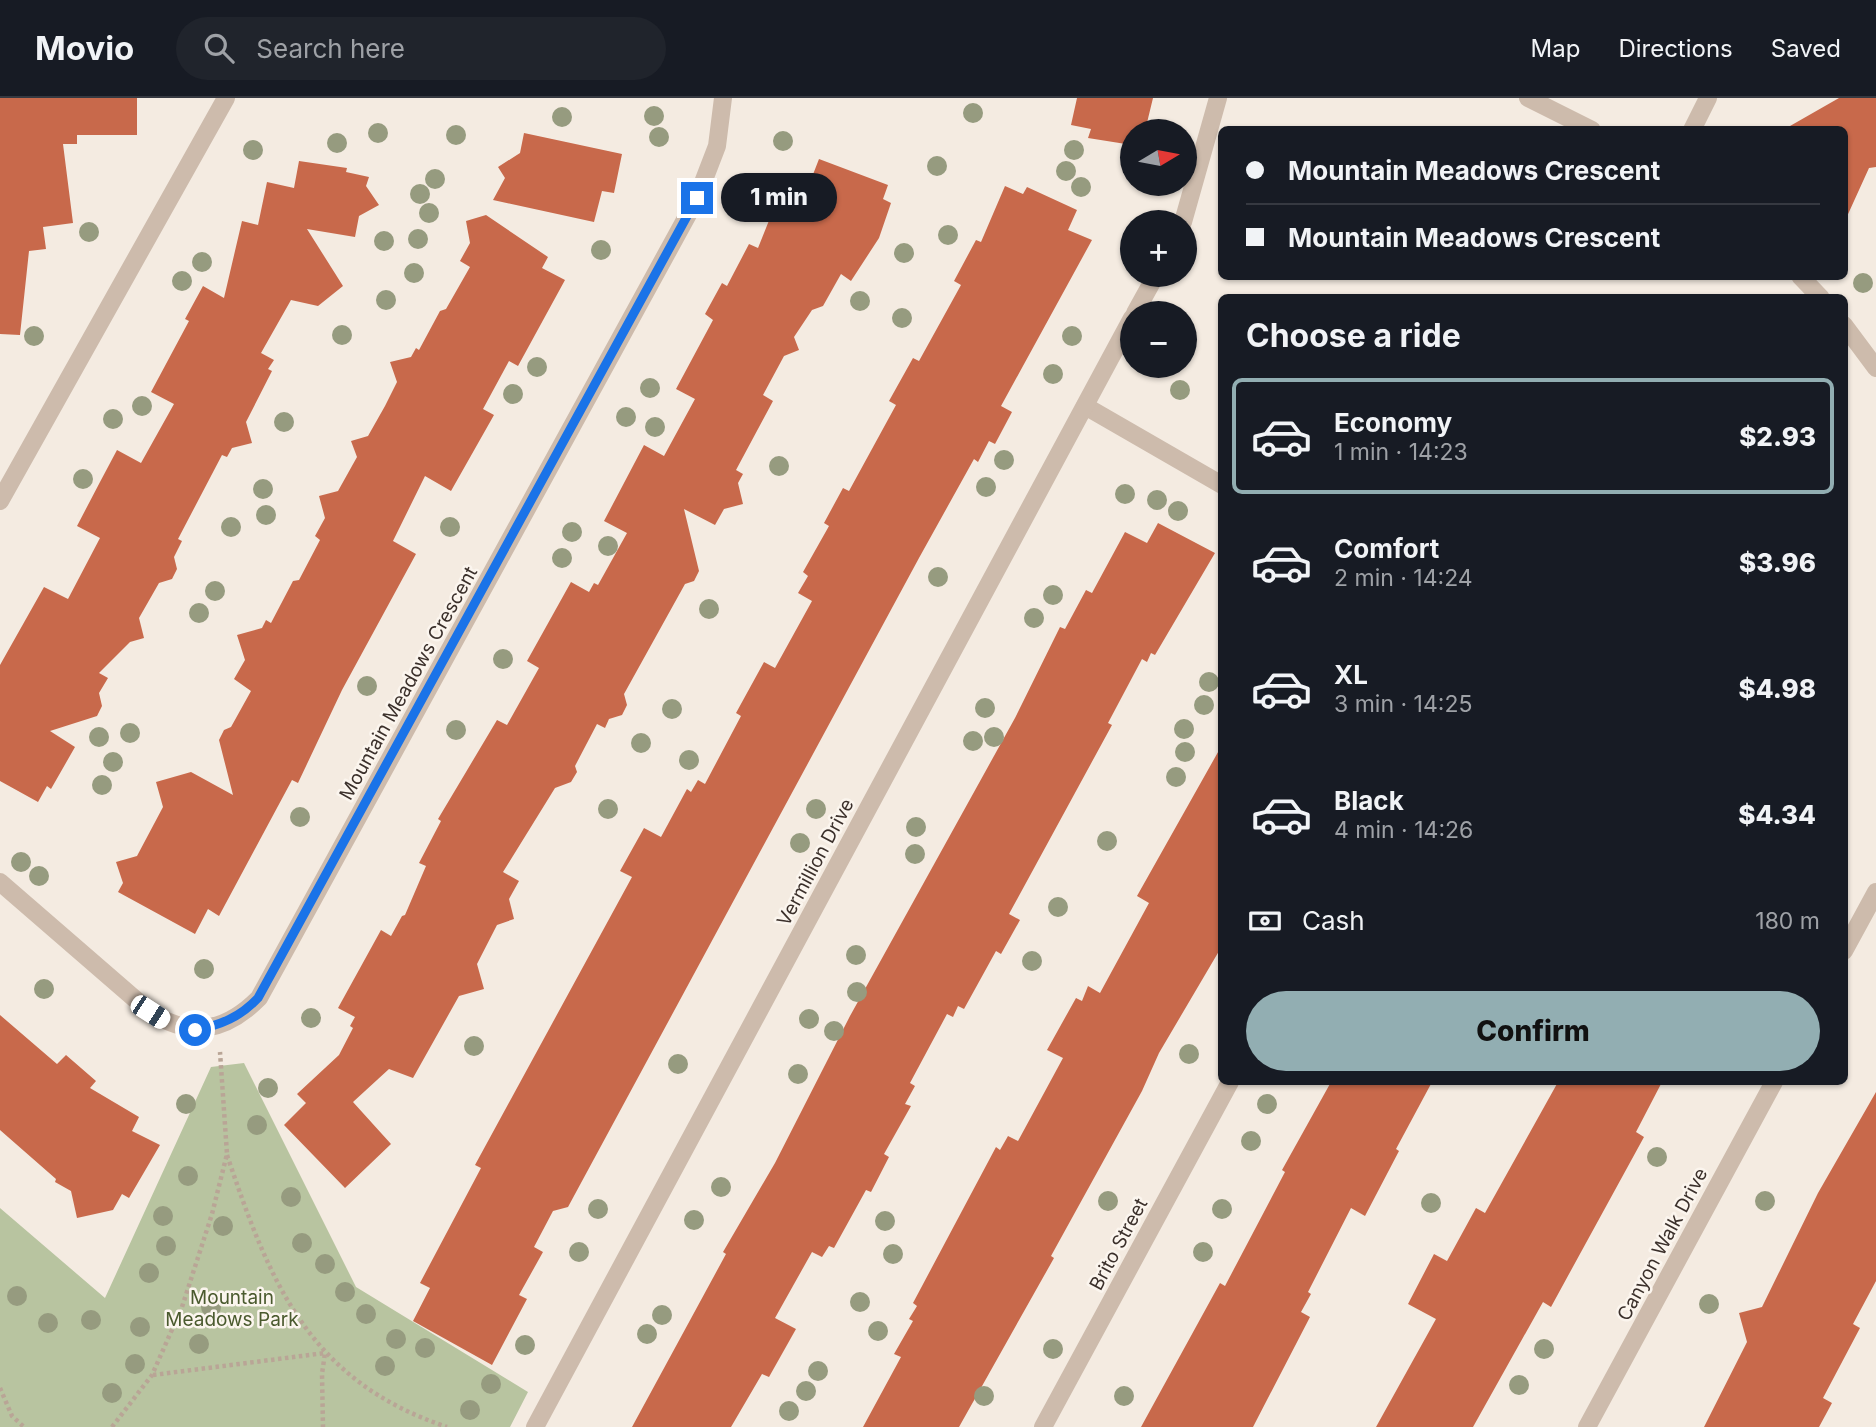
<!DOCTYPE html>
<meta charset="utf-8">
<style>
:root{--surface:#171b24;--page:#20242c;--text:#f1f3f6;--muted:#9ea1a6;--line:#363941;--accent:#92aeb2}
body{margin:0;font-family:Inter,sans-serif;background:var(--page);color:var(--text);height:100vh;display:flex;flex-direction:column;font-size:26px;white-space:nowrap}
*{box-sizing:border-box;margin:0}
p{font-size:23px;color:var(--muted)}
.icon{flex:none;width:38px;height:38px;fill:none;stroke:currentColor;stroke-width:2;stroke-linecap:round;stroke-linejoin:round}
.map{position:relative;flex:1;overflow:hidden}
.panel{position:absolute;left:1218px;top:196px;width:630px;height:791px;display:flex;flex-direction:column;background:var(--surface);border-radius:10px;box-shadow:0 2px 5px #0004}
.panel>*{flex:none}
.hud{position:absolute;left:1218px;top:28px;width:630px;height:154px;border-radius:10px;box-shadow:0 2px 5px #0004;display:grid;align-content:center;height:154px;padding:0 28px;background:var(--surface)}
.needle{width:46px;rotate:80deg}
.controls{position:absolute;left:1120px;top:21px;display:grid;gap:14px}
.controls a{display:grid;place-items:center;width:77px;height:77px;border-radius:50%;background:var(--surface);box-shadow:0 2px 5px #0004;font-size:35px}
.end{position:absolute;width:32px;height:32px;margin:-16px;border:9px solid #1a73e8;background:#fff;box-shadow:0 0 0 4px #fff}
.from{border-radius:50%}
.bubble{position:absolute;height:49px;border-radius:24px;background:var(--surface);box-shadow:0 2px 5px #0004;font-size:23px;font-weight:800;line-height:49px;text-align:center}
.car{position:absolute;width:21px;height:42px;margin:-21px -10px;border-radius:9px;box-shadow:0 0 5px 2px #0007;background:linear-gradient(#fff 24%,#345 0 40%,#fff 0 76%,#345 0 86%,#fff 0)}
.hud b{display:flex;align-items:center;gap:24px;height:66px;font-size:26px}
.hud b+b{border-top:2px solid var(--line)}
.hud i{width:18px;height:18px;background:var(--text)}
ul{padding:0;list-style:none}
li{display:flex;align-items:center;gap:21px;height:116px;margin:0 14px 10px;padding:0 14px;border:4px solid transparent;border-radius:10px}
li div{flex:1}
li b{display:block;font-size:26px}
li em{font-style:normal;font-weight:800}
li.on{border-color:var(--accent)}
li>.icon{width:63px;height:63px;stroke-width:1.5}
h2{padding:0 28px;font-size:32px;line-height:84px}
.pay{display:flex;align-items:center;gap:18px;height:77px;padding:0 28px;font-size:26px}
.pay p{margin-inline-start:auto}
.button{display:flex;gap:14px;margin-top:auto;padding:14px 28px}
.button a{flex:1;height:80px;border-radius:42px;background:var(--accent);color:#111;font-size:28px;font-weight:800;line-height:80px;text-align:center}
header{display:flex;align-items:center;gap:42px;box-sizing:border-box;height:98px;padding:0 35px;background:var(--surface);border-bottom:2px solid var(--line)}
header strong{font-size:33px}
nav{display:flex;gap:38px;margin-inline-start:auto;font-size:24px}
.search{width:490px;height:63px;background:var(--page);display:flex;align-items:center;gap:18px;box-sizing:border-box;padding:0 24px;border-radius:38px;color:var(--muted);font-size:26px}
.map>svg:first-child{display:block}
.green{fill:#b8c4a0}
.building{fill:#c8694b}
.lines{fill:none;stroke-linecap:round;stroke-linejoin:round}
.path{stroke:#b9a596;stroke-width:4.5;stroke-dasharray:3.5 3.5;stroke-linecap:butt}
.minor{stroke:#cdbbac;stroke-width:18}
.tree{fill:#969b7f}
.route{stroke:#1a73e8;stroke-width:9}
.labels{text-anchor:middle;stroke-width:5;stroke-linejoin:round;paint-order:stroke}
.street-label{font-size:19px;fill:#3b302b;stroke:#fbf5ee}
.park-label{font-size:19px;fill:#4a5a2e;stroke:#fbf5ee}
</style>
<header>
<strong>Movio</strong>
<div class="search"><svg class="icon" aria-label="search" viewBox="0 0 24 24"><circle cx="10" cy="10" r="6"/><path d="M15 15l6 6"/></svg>Search here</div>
<nav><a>Map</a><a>Directions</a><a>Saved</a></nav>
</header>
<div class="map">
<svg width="1876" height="1329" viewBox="0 0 1876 1329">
<rect width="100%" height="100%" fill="#f4ebe1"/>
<polygon class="green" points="244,965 356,1189 528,1294 510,1329 0,1329 0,1110 105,1200 211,969"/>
<g class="building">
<polygon points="0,0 137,0 137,37 77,37 77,46 63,46 73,125 43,129 46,151 29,153 20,237 0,236"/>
<polygon points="1077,0 1153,0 1145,33 1132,33 1132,47 1088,40 1091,31 1071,27"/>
<polygon points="1839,0 1876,0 1876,69 1869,70 1844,125 1844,32 1783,32"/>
<polygon points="524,35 622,56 614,95 602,93 594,124 493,102 505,80 498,69 520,55"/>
<polygon points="819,61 888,87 883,101 891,105 879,140 851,183 841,176 823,208 812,212 794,239 799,252 784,258 763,297 773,303 736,372 743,376 738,385 743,406 724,411 715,427 684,411 699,473 694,483 685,486 624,596 627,607 622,617 609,621 605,630 597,626 575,668 577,674 571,684 555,690 503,774 519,783 509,801 514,821 497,827 477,866 484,891 459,898 413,980 389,971 353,1004 391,1046 345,1090 284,1027 306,1005 297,996 339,957 353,930 350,928 355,919 338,910 381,832 391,838 402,818 405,817 426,768 419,765 441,723 438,721 497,622 507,627 539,570 527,563 571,484 589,494 594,485 598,487 627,435 604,423 644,347 664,358 695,301 676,291 713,222 705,216 722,185 727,188 749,146 758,150 786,80 804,87 808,77 812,79"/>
<polygon points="299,63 347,70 346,74 369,79 366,88 379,107 359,118 355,139 307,131 343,188 318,208 291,202 261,255 274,262 268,271 272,273 246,324 252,345 232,350 227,359 222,357 178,441 182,443 174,459 177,471 172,481 159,485 139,520 144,540 130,544 99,575 108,580 99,595 102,608 97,618 50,633 75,649 51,691 47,688 38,704 0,683 0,567 44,489 68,501 100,440 77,428 100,384 117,352 141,365 174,306 151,294 189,223 185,221 203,188 224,200 242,123 258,127 267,84 294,90"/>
<polygon points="1005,88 1023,96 1027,89 1077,112 1068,132 1092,142 1001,308 1012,314 995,346 989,343 978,364 974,361 919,460 568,1109 553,1113 534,1149 543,1154 519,1197 527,1201 492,1267 413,1223 430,1190 420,1185 481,1070 475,1067 632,779 620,773 644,730 661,739 687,691 691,694 698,682 705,686 741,618 736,615 764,564 775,570 812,503 798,495 808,478 803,474 829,428 824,425 843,390 849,393 896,307 889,303 913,260 919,263 961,187 954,183 976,142 981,144"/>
<polygon points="486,117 548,159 542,170 565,182 518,268 509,263 483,311 494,317 451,393 425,378 393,443 416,456 342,592 298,685 292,682 219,818 208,811 195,836 118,794 123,785 116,764 137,758 163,709 156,684 191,674 233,697 219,642 224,632 231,629 251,593 234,581 245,562 237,537 262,530 266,522 271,525 293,483 299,482 320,442 315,438 325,420 319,398 338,393 357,359 351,343 368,338 385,308 397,284 390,264 411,259 416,250 419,252 440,213 446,211 470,169 460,163 470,145 466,123"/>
<polygon points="1158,425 1215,455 1155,557 1151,555 1147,564 1142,561 1108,625 1112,627 1009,816 1020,822 1001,856 996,853 964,911 958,908 953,919 947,916 910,985 915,988 905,1006 911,1008 884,1056 889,1059 871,1094 866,1092 834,1150 829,1148 822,1159 812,1154 775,1220 796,1231 769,1279 762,1276 731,1329 632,1329 726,1156 723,1154 775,1065 850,918 1015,620 1060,529 1065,531 1086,492 1092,495 1125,434 1147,445"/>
<polygon points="1222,647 1222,848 1159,955 1142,993 1051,1158 1054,1160 959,1329 863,1329 901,1259 894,1256 913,1223 909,1221 917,1208 913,1205 996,1049 1000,1052 1008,1038 1018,1043 1063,960 1047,952 1076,900 1082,903 1088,888 1100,895 1149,805 1137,798"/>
<polygon points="0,917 57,966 66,957 96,983 90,990 139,1019 132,1033 160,1047 129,1100 122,1096 113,1112 77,1120 71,1093 55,1084 56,1081 0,1032"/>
<polygon points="1331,984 1432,984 1396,1051 1399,1053 1365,1118 1351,1110 1308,1194 1311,1196 1301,1214 1310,1219 1253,1329 1141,1329 1220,1185 1225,1188 1285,1074 1282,1072"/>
<polygon points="1558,984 1662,984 1636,1034 1644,1039 1569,1176 1551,1209 1543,1204 1473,1329 1376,1329 1436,1221 1408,1206 1434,1156 1447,1163 1476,1110 1485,1115"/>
<polygon points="1876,994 1876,1183 1853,1226 1860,1230 1823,1300 1832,1305 1819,1329 1704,1329 1747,1244 1739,1215 1762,1209 1818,1095"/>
</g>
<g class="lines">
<g class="path">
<path d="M 227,1057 C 270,1185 309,1283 447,1329"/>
<polyline points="153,1277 325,1255 322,1276 323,1329"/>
<polyline points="0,1290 12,1318 24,1329"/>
<polyline points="112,1329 152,1277 182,1209 212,1116 227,1056 220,954"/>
</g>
<g class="minor">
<polyline points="1528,0 1592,32"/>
<polyline points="1692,32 1708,0"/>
<polyline points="1183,124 1218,0"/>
<polyline points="1800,178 1821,200"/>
<polyline points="1135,215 1156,177"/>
<polyline points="1844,227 1876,270"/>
<polyline points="1085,308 1222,387"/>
<polyline points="0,403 226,0"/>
<path d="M 0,784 L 150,914 C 191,940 225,934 259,900 L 697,100 L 717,48 L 723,0"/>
<polyline points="1844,853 1876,794"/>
<polyline points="535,1329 1132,220"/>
<polyline points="1043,1329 1230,984"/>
<polyline points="1587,1329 1774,984"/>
</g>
</g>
<g class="tree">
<circle cx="973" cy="15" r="10"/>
<circle cx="654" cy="18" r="10"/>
<circle cx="562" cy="19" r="10"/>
<circle cx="378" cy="35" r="10"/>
<circle cx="456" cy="37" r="10"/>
<circle cx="659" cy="39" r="10"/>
<circle cx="783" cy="43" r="10"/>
<circle cx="337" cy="45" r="10"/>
<circle cx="253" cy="52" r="10"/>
<circle cx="1074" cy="52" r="10"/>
<circle cx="937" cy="68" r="10"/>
<circle cx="1066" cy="73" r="10"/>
<circle cx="435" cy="81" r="10"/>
<circle cx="1081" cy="89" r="10"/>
<circle cx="420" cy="96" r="10"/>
<circle cx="429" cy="115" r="10"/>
<circle cx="89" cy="134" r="10"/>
<circle cx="948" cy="137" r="10"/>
<circle cx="418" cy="141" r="10"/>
<circle cx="384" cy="143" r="10"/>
<circle cx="601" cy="152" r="10"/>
<circle cx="904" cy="155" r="10"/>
<circle cx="202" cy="164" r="10"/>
<circle cx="414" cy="175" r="10"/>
<circle cx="182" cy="183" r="10"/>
<circle cx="1863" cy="185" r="10"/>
<circle cx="386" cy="202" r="10"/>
<circle cx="860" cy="203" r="10"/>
<circle cx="902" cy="220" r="10"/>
<circle cx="342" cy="237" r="10"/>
<circle cx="34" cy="238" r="10"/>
<circle cx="1072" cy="238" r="10"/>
<circle cx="537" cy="269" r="10"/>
<circle cx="1053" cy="276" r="10"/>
<circle cx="650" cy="290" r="10"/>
<circle cx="1180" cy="292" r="10"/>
<circle cx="513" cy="296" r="10"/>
<circle cx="142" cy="308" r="10"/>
<circle cx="626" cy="319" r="10"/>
<circle cx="113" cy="321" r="10"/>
<circle cx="284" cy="324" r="10"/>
<circle cx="655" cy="329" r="10"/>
<circle cx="1004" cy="362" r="10"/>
<circle cx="779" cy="368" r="10"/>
<circle cx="83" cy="381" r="10"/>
<circle cx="986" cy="389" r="10"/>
<circle cx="263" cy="391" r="10"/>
<circle cx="1125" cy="396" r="10"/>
<circle cx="1157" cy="402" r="10"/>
<circle cx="1178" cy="413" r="10"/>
<circle cx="266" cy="417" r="10"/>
<circle cx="231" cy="429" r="10"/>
<circle cx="450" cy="429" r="10"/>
<circle cx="572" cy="434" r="10"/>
<circle cx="608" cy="448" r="10"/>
<circle cx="562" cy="460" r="10"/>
<circle cx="938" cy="479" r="10"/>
<circle cx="215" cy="493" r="10"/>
<circle cx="1053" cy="497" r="10"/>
<circle cx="709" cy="511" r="10"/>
<circle cx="199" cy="515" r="10"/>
<circle cx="1034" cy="520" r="10"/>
<circle cx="503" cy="561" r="10"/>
<circle cx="1209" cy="584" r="10"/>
<circle cx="367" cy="588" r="10"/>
<circle cx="1204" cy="607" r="10"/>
<circle cx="985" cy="610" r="10"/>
<circle cx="672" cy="611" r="10"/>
<circle cx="1184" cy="631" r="10"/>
<circle cx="456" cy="632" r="10"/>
<circle cx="130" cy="635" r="10"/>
<circle cx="99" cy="639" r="10"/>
<circle cx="994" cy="639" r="10"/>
<circle cx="973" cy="643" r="10"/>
<circle cx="641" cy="645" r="10"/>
<circle cx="1185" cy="654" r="10"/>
<circle cx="689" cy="662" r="10"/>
<circle cx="113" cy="664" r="10"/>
<circle cx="1176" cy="679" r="10"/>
<circle cx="102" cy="687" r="10"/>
<circle cx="608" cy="711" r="10"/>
<circle cx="816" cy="711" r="10"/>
<circle cx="300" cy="719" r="10"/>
<circle cx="916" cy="729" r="10"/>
<circle cx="1107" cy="743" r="10"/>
<circle cx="800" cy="745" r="10"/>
<circle cx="915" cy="756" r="10"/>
<circle cx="21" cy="764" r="10"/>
<circle cx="39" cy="778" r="10"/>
<circle cx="1058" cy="809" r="10"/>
<circle cx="856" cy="857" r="10"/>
<circle cx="1032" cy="863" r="10"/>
<circle cx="204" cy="871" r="10"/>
<circle cx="44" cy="891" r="10"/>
<circle cx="857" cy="894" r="10"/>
<circle cx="311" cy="920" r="10"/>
<circle cx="809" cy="921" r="10"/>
<circle cx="834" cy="933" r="10"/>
<circle cx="474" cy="948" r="10"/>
<circle cx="1189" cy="956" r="10"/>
<circle cx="678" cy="966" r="10"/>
<circle cx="798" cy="976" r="10"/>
<circle cx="268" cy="990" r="10"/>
<circle cx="186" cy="1006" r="10"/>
<circle cx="1267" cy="1006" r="10"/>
<circle cx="257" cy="1027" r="10"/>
<circle cx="1251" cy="1043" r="10"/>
<circle cx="1657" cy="1059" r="10"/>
<circle cx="188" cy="1078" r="10"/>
<circle cx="721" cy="1089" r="10"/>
<circle cx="291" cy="1099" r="10"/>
<circle cx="1108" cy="1103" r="10"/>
<circle cx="1765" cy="1103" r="10"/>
<circle cx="1431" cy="1105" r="10"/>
<circle cx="598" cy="1111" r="10"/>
<circle cx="1222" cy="1111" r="10"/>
<circle cx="163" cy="1118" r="10"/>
<circle cx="694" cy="1122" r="10"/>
<circle cx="885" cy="1123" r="10"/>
<circle cx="223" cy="1128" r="10"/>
<circle cx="302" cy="1145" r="10"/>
<circle cx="166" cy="1148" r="10"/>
<circle cx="579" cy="1154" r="10"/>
<circle cx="1203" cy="1154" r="10"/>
<circle cx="893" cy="1156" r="10"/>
<circle cx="325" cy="1166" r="10"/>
<circle cx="149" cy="1175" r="10"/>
<circle cx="345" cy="1194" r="10"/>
<circle cx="17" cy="1198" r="10"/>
<circle cx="860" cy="1204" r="10"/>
<circle cx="1709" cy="1206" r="10"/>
<circle cx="211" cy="1209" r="10"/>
<circle cx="366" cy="1216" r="10"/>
<circle cx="662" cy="1217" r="10"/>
<circle cx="91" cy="1222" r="10"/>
<circle cx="48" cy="1225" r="10"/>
<circle cx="140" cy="1229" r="10"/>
<circle cx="878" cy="1233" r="10"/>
<circle cx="647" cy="1236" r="10"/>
<circle cx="396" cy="1241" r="10"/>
<circle cx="199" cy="1246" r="10"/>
<circle cx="525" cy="1247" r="10"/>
<circle cx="425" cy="1250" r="10"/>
<circle cx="1053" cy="1251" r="10"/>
<circle cx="1544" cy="1251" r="10"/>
<circle cx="135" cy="1266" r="10"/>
<circle cx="385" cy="1268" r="10"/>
<circle cx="818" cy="1273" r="10"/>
<circle cx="491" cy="1286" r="10"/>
<circle cx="1519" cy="1287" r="10"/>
<circle cx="806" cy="1293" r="10"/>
<circle cx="112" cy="1295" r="10"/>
<circle cx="984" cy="1298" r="10"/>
<circle cx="1124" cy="1298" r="10"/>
<circle cx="470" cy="1312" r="10"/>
<circle cx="789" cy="1313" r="10"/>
</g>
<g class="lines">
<path class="route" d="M 195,932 C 221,927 240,919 258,900 L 697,100"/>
</g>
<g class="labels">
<g class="street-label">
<text transform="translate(408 585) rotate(-61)" y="7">Mountain Meadows Crescent</text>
<text transform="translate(815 764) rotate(-62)" y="7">Vermillion Drive</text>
<text transform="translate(1118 1146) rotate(-62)" y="7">Brito Street</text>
<text transform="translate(1662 1146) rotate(-62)" y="7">Canyon Walk Drive</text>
</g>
<g class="park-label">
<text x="232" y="1206">Mountain<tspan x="232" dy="22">Meadows Park</tspan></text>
</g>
</g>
</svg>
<div class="controls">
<a><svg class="needle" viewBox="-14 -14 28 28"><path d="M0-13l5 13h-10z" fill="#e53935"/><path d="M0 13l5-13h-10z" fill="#9ea1a6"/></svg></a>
<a>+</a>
<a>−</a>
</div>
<i class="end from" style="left:195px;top:932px"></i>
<i class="end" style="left:697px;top:100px"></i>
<div class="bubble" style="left:721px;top:75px;width:116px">1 min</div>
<i class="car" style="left:150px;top:914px;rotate:123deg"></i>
<div class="hud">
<b><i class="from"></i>Mountain Meadows Crescent</b>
<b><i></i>Mountain Meadows Crescent</b>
</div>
<section class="panel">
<h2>Choose a ride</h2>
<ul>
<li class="on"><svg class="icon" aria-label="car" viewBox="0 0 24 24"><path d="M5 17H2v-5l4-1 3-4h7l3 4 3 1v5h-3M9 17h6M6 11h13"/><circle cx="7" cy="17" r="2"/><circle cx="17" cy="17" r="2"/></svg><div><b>Economy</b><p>1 min · 14:23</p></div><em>$2.93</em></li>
<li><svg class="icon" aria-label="car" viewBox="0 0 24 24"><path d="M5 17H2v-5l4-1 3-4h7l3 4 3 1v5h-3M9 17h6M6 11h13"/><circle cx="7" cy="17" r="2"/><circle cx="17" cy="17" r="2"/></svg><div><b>Comfort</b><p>2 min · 14:24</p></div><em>$3.96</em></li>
<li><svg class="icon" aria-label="car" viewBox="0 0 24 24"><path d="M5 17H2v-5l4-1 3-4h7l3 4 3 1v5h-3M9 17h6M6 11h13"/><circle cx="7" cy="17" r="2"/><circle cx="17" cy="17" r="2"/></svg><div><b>XL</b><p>3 min · 14:25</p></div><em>$4.98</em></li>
<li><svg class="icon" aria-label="car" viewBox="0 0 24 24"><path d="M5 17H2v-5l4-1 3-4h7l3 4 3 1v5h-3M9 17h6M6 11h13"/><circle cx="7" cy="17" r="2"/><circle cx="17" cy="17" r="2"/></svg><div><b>Black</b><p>4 min · 14:26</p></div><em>$4.34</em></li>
</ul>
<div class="pay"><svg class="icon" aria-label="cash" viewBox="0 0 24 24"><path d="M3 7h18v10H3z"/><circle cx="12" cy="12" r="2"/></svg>Cash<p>180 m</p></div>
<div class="button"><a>Confirm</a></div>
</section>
</div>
